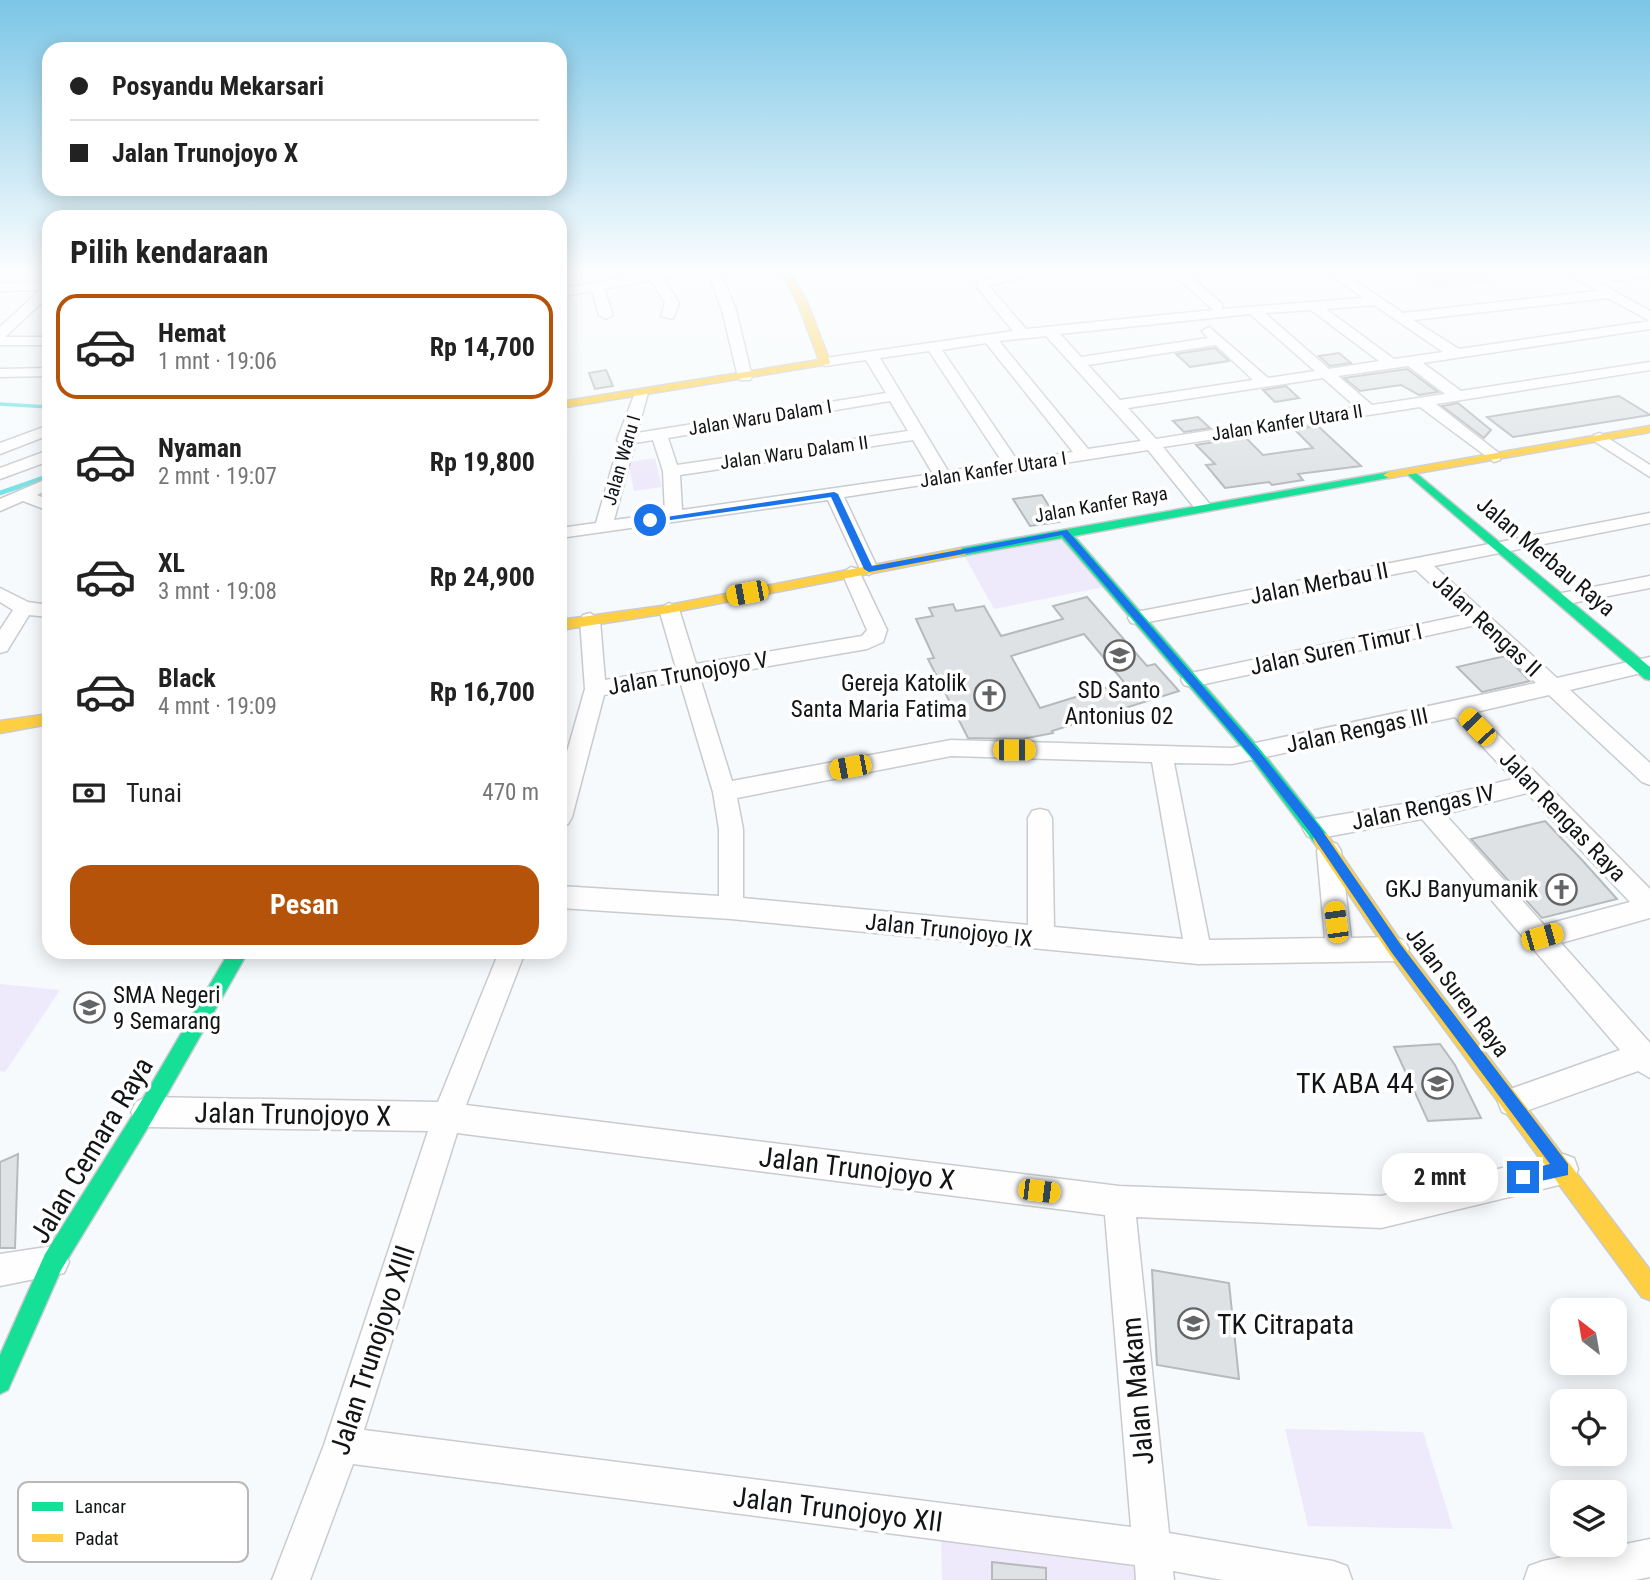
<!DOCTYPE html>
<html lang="id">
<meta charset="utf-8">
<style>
:root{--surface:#fff;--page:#f2f2f2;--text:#222;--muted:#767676;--line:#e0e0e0;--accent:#b45309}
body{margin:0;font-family:"Roboto Condensed",sans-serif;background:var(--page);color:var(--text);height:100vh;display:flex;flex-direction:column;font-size:26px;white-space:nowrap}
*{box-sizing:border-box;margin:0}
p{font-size:23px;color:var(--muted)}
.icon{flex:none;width:38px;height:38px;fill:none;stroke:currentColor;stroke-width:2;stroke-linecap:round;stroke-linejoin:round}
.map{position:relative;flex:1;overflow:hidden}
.side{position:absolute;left:42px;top:210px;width:525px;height:749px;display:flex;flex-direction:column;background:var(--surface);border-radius:21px;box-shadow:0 4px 18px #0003}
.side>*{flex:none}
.banner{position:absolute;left:42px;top:42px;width:525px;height:154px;border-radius:21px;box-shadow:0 4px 18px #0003;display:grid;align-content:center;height:154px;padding:0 28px;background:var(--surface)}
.needle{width:46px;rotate:329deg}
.tools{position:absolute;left:1550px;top:1298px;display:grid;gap:14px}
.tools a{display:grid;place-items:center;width:77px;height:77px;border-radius:14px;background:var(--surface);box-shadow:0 4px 18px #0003;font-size:35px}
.end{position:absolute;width:32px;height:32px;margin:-16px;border:9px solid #1a73e8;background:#fff;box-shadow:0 0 0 4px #fff}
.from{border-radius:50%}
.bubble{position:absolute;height:49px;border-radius:21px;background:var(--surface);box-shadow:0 4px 18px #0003;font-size:23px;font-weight:700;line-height:49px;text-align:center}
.car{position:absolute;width:21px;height:42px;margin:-21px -10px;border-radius:9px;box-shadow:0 0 5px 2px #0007;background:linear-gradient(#f5c518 24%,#345 0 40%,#f5c518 0 76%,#345 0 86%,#f5c518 0)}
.banner b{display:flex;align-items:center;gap:24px;height:66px;font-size:26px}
.banner b+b{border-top:2px solid var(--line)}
.banner i{width:18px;height:18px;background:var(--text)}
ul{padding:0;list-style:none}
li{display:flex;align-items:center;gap:21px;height:105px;margin:0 14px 10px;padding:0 14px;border:4px solid transparent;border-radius:21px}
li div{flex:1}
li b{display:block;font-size:26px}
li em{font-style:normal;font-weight:700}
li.current{border-color:var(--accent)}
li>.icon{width:63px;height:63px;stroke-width:1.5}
h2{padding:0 28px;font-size:32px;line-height:84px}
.pay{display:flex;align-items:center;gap:18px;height:77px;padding:0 28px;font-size:26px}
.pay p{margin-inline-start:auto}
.button{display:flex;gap:14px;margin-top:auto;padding:14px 28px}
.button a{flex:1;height:80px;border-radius:21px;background:var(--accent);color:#fff;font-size:28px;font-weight:700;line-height:80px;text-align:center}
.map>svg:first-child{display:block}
.green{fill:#eee9fb}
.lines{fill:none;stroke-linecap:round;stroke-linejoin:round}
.stream-far1{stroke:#78e2e4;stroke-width:3.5}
.stream{stroke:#78e2e4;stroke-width:4.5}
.building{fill:#dfe2e4;stroke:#b7babc;stroke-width:2;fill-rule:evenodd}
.street-casing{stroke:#c9cbce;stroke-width:3}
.fast-casing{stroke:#c9cbce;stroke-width:3}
.slow-casing{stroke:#c9cbce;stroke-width:3}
.street{fill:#fefeff;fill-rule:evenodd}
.fast{fill:#16e098;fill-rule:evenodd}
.slow{fill:#ffcf43;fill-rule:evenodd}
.route{fill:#1a73e8}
.labels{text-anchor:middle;stroke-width:7;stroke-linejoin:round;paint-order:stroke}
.far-street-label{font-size:19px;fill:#121416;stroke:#fff}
.street-label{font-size:23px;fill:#121416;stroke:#fff}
.poi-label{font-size:23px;fill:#121416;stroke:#fff;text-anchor:end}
.near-poi-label{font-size:28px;fill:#121416;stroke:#fff;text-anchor:end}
.near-street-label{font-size:28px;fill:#121416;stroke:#fff}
.key{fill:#fff;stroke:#b8b8b9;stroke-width:2}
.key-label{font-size:19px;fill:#121416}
</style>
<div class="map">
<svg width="1650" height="1580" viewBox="0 0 1650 1580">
<rect width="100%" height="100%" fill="#f7fafc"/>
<g class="green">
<polygon points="1404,270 1474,270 1492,283 1430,289"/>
<polygon points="655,458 662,487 634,491 628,462"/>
<polygon points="1060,535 1109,586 994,609 965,557"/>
<polygon points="0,984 60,990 5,1072 0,1071"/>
<polygon points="1285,1429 1423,1432 1453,1529 1308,1526"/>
<polygon points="941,1540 1145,1560 1146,1580 942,1580"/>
</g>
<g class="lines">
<polyline class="stream-far1" points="0,404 49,407"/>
<polyline class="stream" points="0,493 49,476"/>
</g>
<g class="building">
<polygon points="1215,348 1229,361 1190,367 1176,354"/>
<polygon points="1339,353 1351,363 1330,366 1319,356"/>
<polygon points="1407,369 1438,392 1419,395 1401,385 1360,391 1344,378"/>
<polygon points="606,370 613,386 595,389 589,373"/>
<polygon points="1286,386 1299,398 1275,402 1263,390"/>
<polygon points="1619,396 1650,415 1513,437 1487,417"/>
<polygon points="1458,403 1491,430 1484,438 1442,406"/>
<polygon points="1198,417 1210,428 1184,432 1173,421"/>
<polygon points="1318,426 1361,466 1298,474 1303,480 1272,485 1269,482 1225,488 1206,465 1215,464 1196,445 1245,437 1263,455 1313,448 1294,429"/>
<polygon points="1042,495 1059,522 1030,526 1013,499"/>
<path d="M 1087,597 L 1147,666 L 1155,664 L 1179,691 L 1052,731 L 1053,733 L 1022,739 L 968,738 L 928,659 L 934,658 L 916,619 L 933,616 L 929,608 L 953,604 L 956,611 L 984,606 L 1001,636 L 1063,619 L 1053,606 ZM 1084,634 L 1124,682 L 1040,708 L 1011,656 Z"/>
<polygon points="1505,656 1530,681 1482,692 1457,667"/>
<polygon points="1545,821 1582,860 1617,899 1542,918 1471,839"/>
<polygon points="1440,1044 1455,1065 1481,1118 1428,1121 1394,1047"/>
<polygon points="18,1154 15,1248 0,1248 0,1162"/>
<polygon points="1152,1270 1229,1283 1239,1379 1157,1365"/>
<polygon points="992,1562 1046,1568 1046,1580 992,1580"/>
</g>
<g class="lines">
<defs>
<g id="street">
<polygon points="663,270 691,270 663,278 679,303 673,319 661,316 665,303 651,280 604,289 613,315 606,319 599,315 592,291 560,297 560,289"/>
<polygon points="707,270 719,270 736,310 752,377 750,380 740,380 738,377 722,310"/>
<path d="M 1021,270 L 1046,270 L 989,286 L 1026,329 L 1213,310 L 1169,270 L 1183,270 L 1222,304 L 1222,309 L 1363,298 L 1324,270 L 1339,270 L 1403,313 L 1597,291 L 1563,270 L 1578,270 L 1587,275 L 1650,270 L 1650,277 L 1598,282 L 1650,311 L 1650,329 L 1423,363 L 1461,391 L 1650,362 L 1650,370 L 1436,404 L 1500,454 L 1500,460 L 1494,462 L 1420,407 L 1163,447 L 1212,507 L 1203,512 L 1197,511 L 1148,450 L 844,497 L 878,569 L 869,575 L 860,569 L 828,500 L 560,538 L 560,528 L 596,523 L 619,443 L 617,440 L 636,390 L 646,390 L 648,393 L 637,433 L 886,393 L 866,360 L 825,366 L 818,362 L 825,358 L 1013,331 L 978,289 L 977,282 ZM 1608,298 L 1650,321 L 1459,349 L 1413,320 ZM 1374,305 L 1443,352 L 1394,359 L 1326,309 ZM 1311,310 L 1379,361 L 1329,369 L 1265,313 ZM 1250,314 L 1315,371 L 1268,378 L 1209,327 L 1202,331 L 1208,338 L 1081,357 L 1060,334 ZM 1046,336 L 1141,441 L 1088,449 L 999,341 ZM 986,343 L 1073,452 L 1017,460 L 942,350 ZM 1216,345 L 1253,380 L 1120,400 L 1088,365 ZM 929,351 L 1003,463 L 948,471 L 880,358 ZM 1408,366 L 1445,394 L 1372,405 L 1338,376 ZM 1323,378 L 1356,407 L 1156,439 L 1128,408 ZM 890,401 L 908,431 L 677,465 L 668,438 ZM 653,440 L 663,471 L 665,513 L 614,520 L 635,443 ZM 913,440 L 933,474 L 682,510 L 680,475 Z"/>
<polygon points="49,282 49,296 5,337 49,337 49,345 0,345 0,327 40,290 0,291 0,283"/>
<polygon points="49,368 49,376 0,377 0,369"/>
<polygon points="49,425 49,435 0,454 0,443"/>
<polygon points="1600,433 1650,465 1650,477 1594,441 1594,435"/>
<polygon points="49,450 49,461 0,479 0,468"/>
<polygon points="49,478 49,489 37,495 49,500 49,511 23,501 0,511 0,499"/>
<path d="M 1650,513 L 1650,523 L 1434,566 L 1557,678 L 1650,657 L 1650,671 L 1570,690 L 1650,763 L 1650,785 L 1642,782 L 1549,695 L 1476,712 L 1650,889 L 1650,918 L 1561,943 L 1650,1043 L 1650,1078 L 1638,1071 L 1512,1116 L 1502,1112 L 1498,1102 L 1502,1092 L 1620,1050 L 1422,819 L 1315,839 L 1307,836 L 1303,829 L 1307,822 L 1315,819 L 1427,800 L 1513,779 L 1455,717 L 1232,764 L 1174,763 L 1209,940 L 1325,938 L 1317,851 L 1321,844 L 1329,841 L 1337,844 L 1341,851 L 1351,938 L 1396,937 L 1405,941 L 1409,949 L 1405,957 L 1396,961 L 1198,964 L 731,919 L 560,908 L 560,886 L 719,896 L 719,829 L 713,792 L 680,681 L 604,695 L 572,817 L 568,824 L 560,826 L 560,776 L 585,689 L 580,620 L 583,615 L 590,613 L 600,620 L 605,680 L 676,668 L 659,609 L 669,603 L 679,609 L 696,664 L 862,636 L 867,630 L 842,573 L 851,567 L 858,569 L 887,630 L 883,642 L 867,649 L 700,678 L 732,781 L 951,740 L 1232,748 L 1536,683 L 1476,625 L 1191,687 L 1184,685 L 1181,680 L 1184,675 L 1191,673 L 1464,615 L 1416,570 L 1138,624 L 1131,623 L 1128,618 L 1131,613 ZM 951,756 L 1152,762 L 1183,939 L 1054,927 L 1052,818 L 1048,811 L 1040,809 L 1032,811 L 1028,818 L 1028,925 L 743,898 L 743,829 L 737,798 ZM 1527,793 L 1630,902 L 1544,925 L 1445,814 Z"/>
<polygon points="1650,576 1650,588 1562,605 1553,599 1562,593"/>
<polygon points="0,588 28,602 49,605 49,617 29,615 7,651 0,653 0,630 13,610 0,602"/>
<path d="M 499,952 L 525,952 L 466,1105 L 1119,1186 L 1381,1196 L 1563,1154 L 1574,1158 L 1578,1169 L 1574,1180 L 1563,1184 L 1381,1228 L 1136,1217 L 1169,1533 L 1333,1561 L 1347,1566 L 1352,1580 L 1223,1580 L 1173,1571 L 1174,1580 L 1136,1580 L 1135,1565 L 353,1464 L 310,1580 L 272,1580 L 324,1445 L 428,1131 L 146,1127 L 136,1122 L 131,1112 L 136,1102 L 146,1097 L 438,1102 ZM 457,1133 L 1105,1215 L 1131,1527 L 364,1430 Z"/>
<polygon points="53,1246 64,1251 69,1262 64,1273 0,1286 0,1254"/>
<polygon points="1650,1539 1650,1577 1635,1580 1524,1580 1529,1566 1543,1561"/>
</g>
<g id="fast">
<polygon points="1411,469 1650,667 1650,680 1645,679 1407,474 1407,470"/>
<polygon points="1389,472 1393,473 1393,477 1074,536 1260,749 1327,834 1329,839 1327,844 1321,846 1315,844 1250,757 1062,538 961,556 955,552 961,548"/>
<polygon points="229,952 248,952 153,1119 61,1270 8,1390 0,1394 0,1355 45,1254 139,1105"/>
</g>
<g id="slow">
<polygon points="781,270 789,270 808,304 830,362 829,364 560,408 560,402 819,360 798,304"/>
<polygon points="1650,426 1650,432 1389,478 1383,475 1389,472"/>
<polygon points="961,548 967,552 965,555 669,613 560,630 560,620 669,605"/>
<polygon points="49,714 49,724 0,733 0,721"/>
<polygon points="1321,832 1327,834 1402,943 1650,1270 1650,1300 1642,1297 1390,955 1315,844 1313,839 1315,834"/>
</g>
</defs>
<use href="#street" class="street-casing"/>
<use href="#fast" class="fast-casing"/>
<use href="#slow" class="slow-casing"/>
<use href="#street" class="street"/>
<use href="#fast" class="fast"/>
<use href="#slow" class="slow"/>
</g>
<linearGradient id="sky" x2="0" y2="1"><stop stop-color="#7bc6e6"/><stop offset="0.55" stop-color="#fbfdfe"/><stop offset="1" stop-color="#fbfdfe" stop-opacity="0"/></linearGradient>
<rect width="1650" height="491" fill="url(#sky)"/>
<polygon class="route" points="834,492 838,494 872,566 1067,530 1258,750 1319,826 1401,945 1568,1164 1568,1175 1523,1185 1518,1182 1518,1172 1550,1164 1392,953 1310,832 1251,756 1062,535 869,572 864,569 831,497 650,523 646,520"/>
<defs>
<symbol id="school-ring" viewBox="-11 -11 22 22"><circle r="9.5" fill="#fff" stroke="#626466" stroke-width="1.5"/><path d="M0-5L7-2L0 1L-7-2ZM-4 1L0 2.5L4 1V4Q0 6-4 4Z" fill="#626466"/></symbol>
<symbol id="church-ring" viewBox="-11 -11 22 22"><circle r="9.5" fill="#fff" stroke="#626466" stroke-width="1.5"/><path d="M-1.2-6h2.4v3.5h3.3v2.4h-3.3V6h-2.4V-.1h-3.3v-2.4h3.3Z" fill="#626466"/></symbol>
</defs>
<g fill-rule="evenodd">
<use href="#school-ring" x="1102" y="638" width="35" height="35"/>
<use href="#church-ring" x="972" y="678" width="35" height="35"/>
<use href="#church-ring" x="1544" y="872" width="35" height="35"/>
<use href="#school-ring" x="72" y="990" width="35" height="35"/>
<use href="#school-ring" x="1420" y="1066" width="35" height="35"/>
<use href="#school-ring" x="1176" y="1306" width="35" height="35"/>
</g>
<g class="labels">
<g class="far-street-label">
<text transform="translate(760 417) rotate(-9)" y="7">Jalan Waru Dalam I</text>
<text transform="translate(1287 422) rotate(-9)" y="7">Jalan Kanfer Utara II</text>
<text transform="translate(794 452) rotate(-8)" y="7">Jalan Waru Dalam II</text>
<text transform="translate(621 460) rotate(-74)" y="7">Jalan Waru I</text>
<text transform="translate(993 469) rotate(-9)" y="7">Jalan Kanfer Utara I</text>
<text transform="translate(1101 504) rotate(-10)" y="7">Jalan Kanfer Raya</text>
</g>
<g class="street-label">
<text transform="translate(1546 556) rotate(40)" y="8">Jalan Merbau Raya</text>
<text transform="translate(1319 583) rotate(-11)" y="8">Jalan Merbau II</text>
<text transform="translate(1487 625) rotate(43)" y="8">Jalan Rengas II</text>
<text transform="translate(1336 649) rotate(-12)" y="8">Jalan Suren Timur I</text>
<text transform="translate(688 673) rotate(-10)" y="8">Jalan Trunojoyo V</text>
<text transform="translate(1357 730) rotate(-12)" y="8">Jalan Rengas III</text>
<text transform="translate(1423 807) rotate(-12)" y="8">Jalan Rengas IV</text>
<text transform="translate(1563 816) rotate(46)" y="8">Jalan Rengas Raya</text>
<text transform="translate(949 930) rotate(6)" y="8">Jalan Trunojoyo IX</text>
<text transform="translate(1458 992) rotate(53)" y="8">Jalan Suren Raya</text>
</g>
<g class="poi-label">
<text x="967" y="691">Gereja Katolik<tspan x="967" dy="26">Santa Maria Fatima</tspan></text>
<text x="1119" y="698" text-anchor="middle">SD Santo<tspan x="1119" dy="26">Antonius 02</tspan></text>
<text x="1538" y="897">GKJ Banyumanik</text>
<text x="113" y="1003" text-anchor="start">SMA Negeri<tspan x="113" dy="26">9 Semarang</tspan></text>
</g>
<g class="near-poi-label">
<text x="1414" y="1093">TK ABA 44</text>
<text x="1217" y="1334" text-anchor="start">TK Citrapata</text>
</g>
<g class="near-street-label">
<text transform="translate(293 1114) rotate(1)" y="10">Jalan Trunojoyo X</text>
<text transform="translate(91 1150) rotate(-59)" y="10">Jalan Cemara Raya</text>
<text transform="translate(857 1168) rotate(7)" y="10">Jalan Trunojoyo X</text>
<text transform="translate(372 1350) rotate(-72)" y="10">Jalan Trunojoyo XIII</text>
<text transform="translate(1137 1391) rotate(-95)" y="10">Jalan Makam</text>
<text transform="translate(838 1509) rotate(7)" y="10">Jalan Trunojoyo XII</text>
</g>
</g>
<rect x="18" y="1482" width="230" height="80" rx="10" class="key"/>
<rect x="32" y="1502" width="31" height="9" fill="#16e098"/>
<rect x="32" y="1534" width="31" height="8" fill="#ffcf43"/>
<g class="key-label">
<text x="75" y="1513">Lancar</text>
<text x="75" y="1545">Padat</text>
</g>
</svg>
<div class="tools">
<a><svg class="needle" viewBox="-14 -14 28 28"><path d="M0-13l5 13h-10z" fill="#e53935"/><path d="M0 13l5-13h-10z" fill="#767676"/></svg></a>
<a><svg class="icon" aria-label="locate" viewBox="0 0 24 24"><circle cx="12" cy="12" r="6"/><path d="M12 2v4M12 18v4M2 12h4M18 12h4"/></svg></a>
<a><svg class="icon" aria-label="layers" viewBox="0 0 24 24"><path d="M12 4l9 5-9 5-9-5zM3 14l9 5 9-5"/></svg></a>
</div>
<i class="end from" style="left:650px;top:520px"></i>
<i class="end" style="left:1523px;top:1177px"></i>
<div class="bubble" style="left:1382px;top:1153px;width:116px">2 mnt</div>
<i class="car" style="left:747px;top:593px;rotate:259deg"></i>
<i class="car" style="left:1477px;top:727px;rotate:316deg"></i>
<i class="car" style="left:1014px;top:750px;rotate:90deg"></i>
<i class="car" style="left:850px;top:767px;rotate:259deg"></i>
<i class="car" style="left:1336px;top:922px;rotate:352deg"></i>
<i class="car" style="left:1542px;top:937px;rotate:74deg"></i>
<i class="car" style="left:1039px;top:1191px;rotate:97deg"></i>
<div class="banner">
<b><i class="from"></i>Posyandu Mekarsari</b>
<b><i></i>Jalan Trunojoyo X</b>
</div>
<section class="side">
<h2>Pilih kendaraan</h2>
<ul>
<li class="current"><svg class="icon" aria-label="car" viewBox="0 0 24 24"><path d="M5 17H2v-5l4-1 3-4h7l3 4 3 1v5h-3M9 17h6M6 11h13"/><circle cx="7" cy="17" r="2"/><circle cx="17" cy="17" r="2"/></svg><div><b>Hemat</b><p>1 mnt · 19:06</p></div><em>Rp 14,700</em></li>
<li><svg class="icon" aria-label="car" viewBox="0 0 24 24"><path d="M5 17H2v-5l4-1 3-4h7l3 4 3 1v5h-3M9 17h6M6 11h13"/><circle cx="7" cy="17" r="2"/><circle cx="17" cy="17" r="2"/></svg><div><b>Nyaman</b><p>2 mnt · 19:07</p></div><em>Rp 19,800</em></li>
<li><svg class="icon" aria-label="car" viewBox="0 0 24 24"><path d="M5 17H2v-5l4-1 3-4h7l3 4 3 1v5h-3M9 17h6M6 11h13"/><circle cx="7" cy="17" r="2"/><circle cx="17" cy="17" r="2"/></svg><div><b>XL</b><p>3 mnt · 19:08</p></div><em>Rp 24,900</em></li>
<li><svg class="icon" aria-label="car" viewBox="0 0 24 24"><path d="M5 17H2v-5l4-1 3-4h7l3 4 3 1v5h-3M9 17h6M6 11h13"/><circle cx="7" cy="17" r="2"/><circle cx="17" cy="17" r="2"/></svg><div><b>Black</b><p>4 mnt · 19:09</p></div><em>Rp 16,700</em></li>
</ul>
<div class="pay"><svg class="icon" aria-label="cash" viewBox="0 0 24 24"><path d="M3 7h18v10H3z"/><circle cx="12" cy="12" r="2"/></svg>Tunai<p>470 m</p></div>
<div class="button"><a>Pesan</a></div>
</section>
</div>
